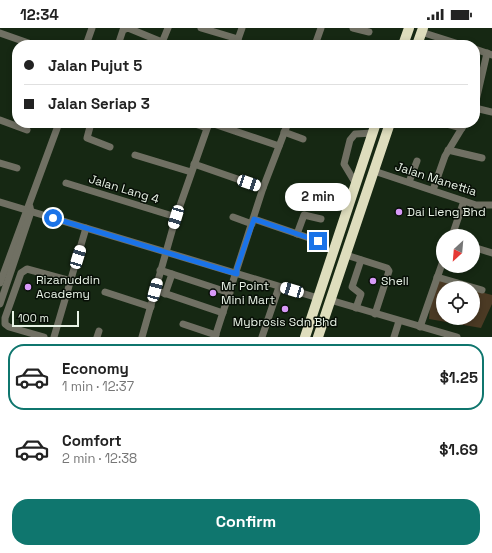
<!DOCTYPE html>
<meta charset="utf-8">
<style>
:root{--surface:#fff;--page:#f6f6f6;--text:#222;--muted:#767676;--line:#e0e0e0;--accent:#0f766e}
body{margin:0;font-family:"Space Grotesk",sans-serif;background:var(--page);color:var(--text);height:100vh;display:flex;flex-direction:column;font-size:15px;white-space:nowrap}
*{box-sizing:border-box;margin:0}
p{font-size:13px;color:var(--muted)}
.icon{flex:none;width:22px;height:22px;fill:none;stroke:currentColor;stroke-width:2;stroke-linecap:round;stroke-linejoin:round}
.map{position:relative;height:309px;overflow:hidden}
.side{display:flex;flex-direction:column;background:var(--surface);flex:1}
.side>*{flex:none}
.guide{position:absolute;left:12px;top:12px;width:468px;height:88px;border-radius:16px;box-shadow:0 2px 6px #0003;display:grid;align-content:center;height:88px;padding:0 12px;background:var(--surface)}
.needle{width:26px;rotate:206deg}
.controls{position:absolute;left:436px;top:201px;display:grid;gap:8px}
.controls a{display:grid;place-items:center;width:44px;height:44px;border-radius:50%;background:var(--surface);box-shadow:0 2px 6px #0003;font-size:20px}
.scale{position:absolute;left:12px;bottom:10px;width:67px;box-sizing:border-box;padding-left:4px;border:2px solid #e8f3e6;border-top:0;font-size:11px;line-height:14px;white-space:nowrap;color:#e8f3e6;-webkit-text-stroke:3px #070e06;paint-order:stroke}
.end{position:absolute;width:18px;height:18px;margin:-9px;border:5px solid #1a73e8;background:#fff;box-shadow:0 0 0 2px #fff}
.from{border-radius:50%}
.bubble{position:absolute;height:28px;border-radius:14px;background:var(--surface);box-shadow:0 2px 6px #0003;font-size:13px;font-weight:700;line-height:28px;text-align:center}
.car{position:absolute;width:12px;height:24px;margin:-12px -6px;border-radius:5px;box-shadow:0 0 3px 1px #0007;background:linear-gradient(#fff 24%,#345 0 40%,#fff 0 76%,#345 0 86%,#fff 0)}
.guide b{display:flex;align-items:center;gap:14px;height:38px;font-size:15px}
.guide b+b{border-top:1px solid var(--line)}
.guide i{width:10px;height:10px;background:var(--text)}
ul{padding:7px 0 0;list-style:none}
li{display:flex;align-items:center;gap:12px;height:66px;margin:0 8px 6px;padding:0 4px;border:2px solid transparent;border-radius:16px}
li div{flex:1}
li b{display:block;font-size:15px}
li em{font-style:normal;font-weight:700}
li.current{border-color:var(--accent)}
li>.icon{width:36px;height:36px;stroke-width:1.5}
.button{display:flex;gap:8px;margin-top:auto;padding:8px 12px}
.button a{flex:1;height:46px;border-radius:16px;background:var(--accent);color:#fff;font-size:16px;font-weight:700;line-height:46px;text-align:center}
.status{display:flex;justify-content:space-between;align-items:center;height:28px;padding:0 20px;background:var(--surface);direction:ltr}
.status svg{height:11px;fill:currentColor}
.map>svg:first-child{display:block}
.green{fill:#4b3a24}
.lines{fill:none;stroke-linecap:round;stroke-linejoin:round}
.minor{stroke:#707063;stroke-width:7}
.highway{stroke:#deddbd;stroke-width:10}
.route{stroke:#1a73e8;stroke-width:5}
.poi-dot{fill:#d89af8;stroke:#070e06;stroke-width:1.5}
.labels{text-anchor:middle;stroke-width:3;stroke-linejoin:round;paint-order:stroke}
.street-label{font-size:12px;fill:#e8f3e6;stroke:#070e06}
.poi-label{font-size:12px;fill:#e8f3e6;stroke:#070e06;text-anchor:start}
</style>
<div class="status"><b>12:34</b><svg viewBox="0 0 49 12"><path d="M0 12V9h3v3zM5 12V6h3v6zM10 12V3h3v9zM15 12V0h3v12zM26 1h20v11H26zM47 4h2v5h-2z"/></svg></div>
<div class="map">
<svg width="492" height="309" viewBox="0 0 492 309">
<rect width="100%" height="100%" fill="#162813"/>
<polygon class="green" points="439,252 468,260 443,260 443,290 473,290 473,262 492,267 492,276 481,300 429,291 430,278"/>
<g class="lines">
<g class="minor">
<polyline points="201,0 238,11"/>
<polyline points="353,0 369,4"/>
<polyline points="421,4 462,17"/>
<polyline points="0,5 34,17"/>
<polyline points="86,17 92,0"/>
<polyline points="118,17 123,2 128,0 162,14"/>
<polyline points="161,17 168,0"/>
<polyline points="236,17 242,0"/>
<polyline points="315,17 321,0"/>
<polyline points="475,21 492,27"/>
<polyline points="475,77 487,25"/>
<polyline points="475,80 492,84"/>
<polyline points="0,92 27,102"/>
<polyline points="91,95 87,110 110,119"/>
<polyline points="192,95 207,100"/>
<polyline points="211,95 279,118"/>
<polyline points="443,95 462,100"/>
<polyline points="284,104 303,111"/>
<polyline points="448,122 482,130"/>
<polyline points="135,127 191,144"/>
<polyline points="0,135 17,140"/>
<polyline points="194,136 263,160"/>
<polyline points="374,143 476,177 492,177"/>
<polyline points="409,154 417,133"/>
<polyline points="66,155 176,189"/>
<polyline points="356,156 344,136 350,112 355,106 373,105"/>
<polyline points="433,162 445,128 465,95"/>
<polyline points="0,174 318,270"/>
<polyline points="233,189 252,196"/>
<polyline points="254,191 318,213"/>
<polyline points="297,206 304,187 321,191"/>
<polyline points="452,208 464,173"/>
<polyline points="473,219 492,225"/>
<polyline points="346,227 387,240 389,243 375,286"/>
<polyline points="160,242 230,265"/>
<polyline points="437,249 482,262"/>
<polyline points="0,255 59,95"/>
<polyline points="155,262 223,285"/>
<polyline points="105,264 151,279"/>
<polyline points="165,266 172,246"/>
<polyline points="330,272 457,309"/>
<polyline points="0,276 31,184 30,179"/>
<polyline points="356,280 361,266 352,259 361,232"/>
<polyline points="183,296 216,307"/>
<polyline points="420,299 443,233"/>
<polyline points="44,309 9,299 5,296 5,290 21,245 27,241 71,253"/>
<polyline points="54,309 86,200"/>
<polyline points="97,309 99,303"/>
<polyline points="142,309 176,189 209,95"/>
<polyline points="215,309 263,160 288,95"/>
<polyline points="262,309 279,259"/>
<polyline points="394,309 399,293"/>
</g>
<g class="highway">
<polyline points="403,17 409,0"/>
<polyline points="417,17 423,0"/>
<polyline points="305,309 376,95"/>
<polyline points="318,309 390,95"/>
</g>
</g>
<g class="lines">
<polyline class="route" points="53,190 237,246 237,240 254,191 318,213"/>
</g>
<g class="poi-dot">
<circle cx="399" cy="184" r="4"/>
<circle cx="373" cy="253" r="4"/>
<circle cx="28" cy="259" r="4"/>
<circle cx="213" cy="265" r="4"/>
<circle cx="285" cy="281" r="4"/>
</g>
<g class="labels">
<g class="street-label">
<text transform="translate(436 151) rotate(18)" y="4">Jalan Manettia</text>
<text transform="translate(124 161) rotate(17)" y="4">Jalan Lang 4</text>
</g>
<g class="poi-label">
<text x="407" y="188">Dai Lieng Bhd</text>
<text x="36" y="256">Rizanuddin<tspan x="36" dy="14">Academy</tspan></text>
<text x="381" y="257">Shell</text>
<text x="221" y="262">Mr Point<tspan x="221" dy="14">Mini Mart</tspan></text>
<text x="285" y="298" text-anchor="middle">Mybrosis Sdn Bhd</text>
</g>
</g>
</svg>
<div class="controls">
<a><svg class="needle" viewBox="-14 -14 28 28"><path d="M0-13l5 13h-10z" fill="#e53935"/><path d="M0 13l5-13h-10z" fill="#767676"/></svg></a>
<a><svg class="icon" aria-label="locate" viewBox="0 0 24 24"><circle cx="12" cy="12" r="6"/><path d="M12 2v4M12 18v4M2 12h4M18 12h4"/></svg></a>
</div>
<div class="scale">100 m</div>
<i class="end from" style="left:53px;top:190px"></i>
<i class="end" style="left:318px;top:213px"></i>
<div class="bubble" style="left:285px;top:155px;width:66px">2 min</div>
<i class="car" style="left:249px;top:155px;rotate:109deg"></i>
<i class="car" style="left:176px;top:189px;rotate:197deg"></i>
<i class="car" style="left:78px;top:229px;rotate:17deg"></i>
<i class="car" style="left:155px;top:262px;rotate:15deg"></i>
<i class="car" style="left:292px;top:262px;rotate:287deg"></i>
<div class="guide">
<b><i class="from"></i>Jalan Pujut 5</b>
<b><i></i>Jalan Seriap 3</b>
</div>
</div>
<section class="side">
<ul>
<li class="current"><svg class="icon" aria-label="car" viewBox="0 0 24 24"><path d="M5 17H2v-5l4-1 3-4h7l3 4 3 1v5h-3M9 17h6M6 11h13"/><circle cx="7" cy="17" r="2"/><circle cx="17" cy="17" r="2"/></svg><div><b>Economy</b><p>1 min · 12:37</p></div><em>$1.25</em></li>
<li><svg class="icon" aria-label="car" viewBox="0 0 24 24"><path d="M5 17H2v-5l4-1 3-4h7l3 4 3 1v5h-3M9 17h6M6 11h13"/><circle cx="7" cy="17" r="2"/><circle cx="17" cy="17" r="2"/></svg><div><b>Comfort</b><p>2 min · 12:38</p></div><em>$1.69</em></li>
</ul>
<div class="button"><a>Confirm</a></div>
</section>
